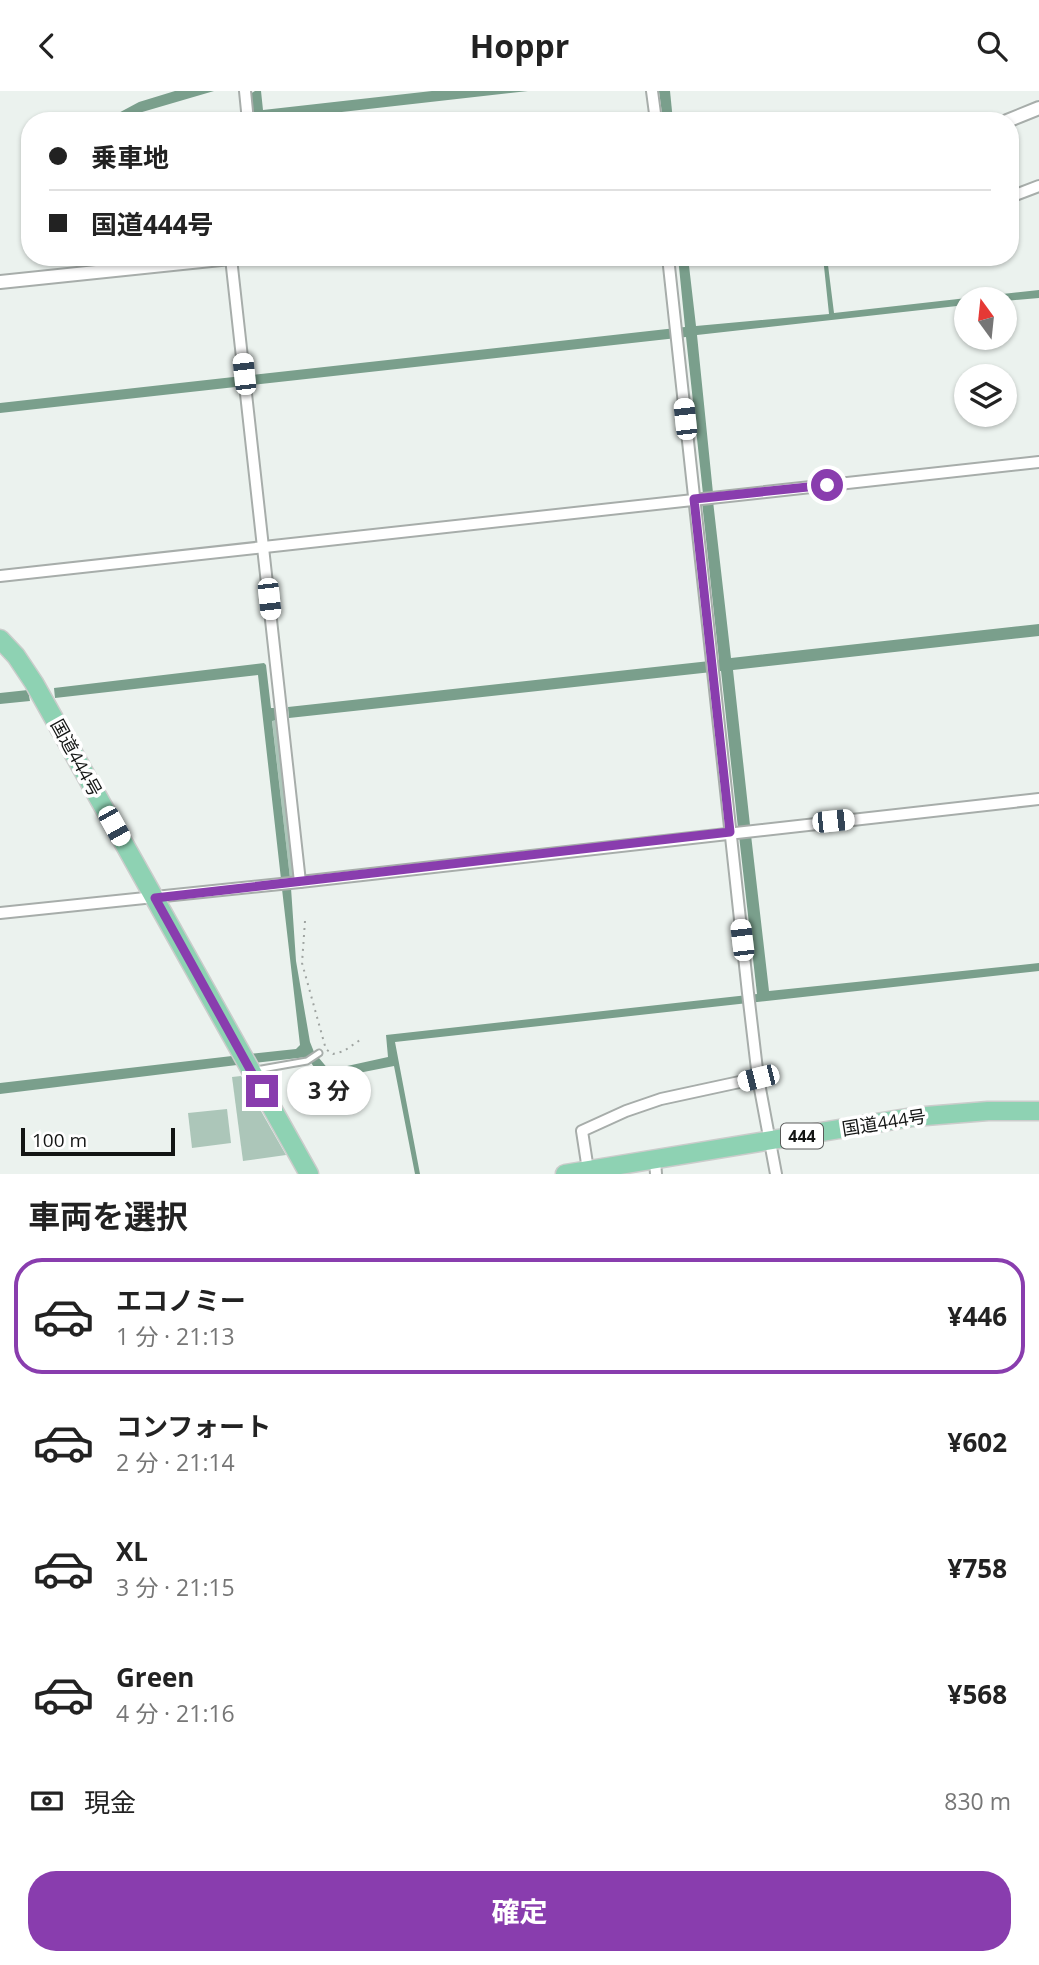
<!DOCTYPE html>
<html lang="ja">
<meta charset="utf-8">
<style>
:root{--surface:#fff;--page:#f6f6f6;--text:#222;--muted:#767676;--line:#e0e0e0;--accent:#893dae}
body{margin:0;font-family:"Open Sans","Noto Sans JP",sans-serif;background:var(--page);color:var(--text);height:100vh;display:flex;flex-direction:column;font-size:26px;white-space:nowrap}
*{box-sizing:border-box;margin:0}
p{font-size:23px;color:var(--muted)}
.icon{flex:none;width:38px;height:38px;fill:none;stroke:currentColor;stroke-width:2;stroke-linecap:round;stroke-linejoin:round}
.map{position:relative;height:1083px;overflow:hidden}
.side{display:flex;flex-direction:column;background:var(--surface);flex:1}
.side>*{flex:none}
.guide{position:absolute;left:21px;top:21px;width:998px;height:154px;border-radius:28px;box-shadow:0 2px 5px #0004;display:grid;align-content:center;height:154px;padding:0 28px;background:var(--surface)}
.needle{width:46px;rotate:345deg}
.fabs{position:absolute;left:954px;top:196px;display:grid;gap:14px}
.fabs a{display:grid;place-items:center;width:63px;height:63px;border-radius:50%;background:var(--surface);box-shadow:0 2px 5px #0004;font-size:35px}
.scale{position:absolute;left:21px;bottom:18px;width:154px;box-sizing:border-box;padding-left:7px;border:4px solid #131514;border-top:0;font-size:19px;line-height:24px;white-space:nowrap;color:#131514;-webkit-text-stroke:5px #fff;paint-order:stroke}
.end{position:absolute;width:32px;height:32px;margin:-16px;border:9px solid #893dae;background:#fff;box-shadow:0 0 0 4px #fff}
.from{border-radius:50%}
.bubble{position:absolute;height:49px;border-radius:24px;background:var(--surface);box-shadow:0 2px 5px #0004;font-size:23px;font-weight:700;line-height:49px;text-align:center}
.car{position:absolute;width:21px;height:42px;margin:-21px -10px;border-radius:9px;box-shadow:0 0 5px 2px #0007;background:linear-gradient(#fff 24%,#345 0 40%,#fff 0 76%,#345 0 86%,#fff 0)}
.guide b{display:flex;align-items:center;gap:24px;height:66px;font-size:26px}
.guide b+b{border-top:2px solid var(--line)}
.guide i{width:18px;height:18px;background:var(--text)}
ul{padding:0;list-style:none}
li{display:flex;align-items:center;gap:21px;height:116px;margin:0 14px 10px;padding:0 14px;border:4px solid transparent;border-radius:28px}
li div{flex:1}
li b{display:block;font-size:26px}
li em{font-style:normal;font-weight:700}
li.on{border-color:var(--accent)}
li>.icon{width:63px;height:63px;stroke-width:1.5}
h2{padding:0 28px;font-size:32px;line-height:84px}
.pay{display:flex;align-items:center;gap:18px;height:77px;padding:0 28px;font-size:26px}
.pay p{margin-inline-start:auto}
.primary-button{display:flex;gap:14px;margin-top:auto;padding:14px 28px}
.primary-button a{flex:1;height:80px;border-radius:28px;background:var(--accent);color:#fff;font-size:28px;font-weight:700;line-height:80px;text-align:center}
header{display:flex;justify-content:space-between;align-items:center;height:91px;padding:0 28px;background:var(--surface);font-size:32px;font-weight:700}
.map>svg:first-child{display:block}
.green{fill:#acc6b9}
.water{fill:#7a9f8c}
.lines{fill:none;stroke-linecap:round;stroke-linejoin:round}
.service-casing{stroke:#a7adaa;stroke-width:9}
.minor-casing{stroke:#a7adaa;stroke-width:14}
.tertiary-casing{stroke:#a7adaa;stroke-width:16}
.trunk-casing{stroke:#cbcccb;stroke-width:21}
.path{stroke:#9fa4a1;stroke-width:2;stroke-dasharray:2 5;stroke-linecap:butt}
.service{stroke:#fff;stroke-width:5}
.minor{stroke:#fff;stroke-width:10}
.tertiary{stroke:#fff;stroke-width:12}
.trunk{stroke:#8ed2b3;stroke-width:18}
.route{stroke:#893dae;stroke-width:9}
.labels{text-anchor:middle;stroke-width:7;stroke-linejoin:round;paint-order:stroke}
.shield{fill:#fff;stroke:#5a5b5a;stroke-width:2}
.shield-label{font-size:16px;font-weight:bold;fill:#131514}
.street-label{font-size:18px;fill:#131514;stroke:#fff}
</style>
<header><svg class="icon" aria-label="back" viewBox="0 0 24 24"><path d="M15 5l-7 7 7 7"/></svg>Hoppr<svg class="icon" aria-label="search" viewBox="0 0 24 24"><circle cx="10" cy="10" r="6"/><path d="M15 15l6 6"/></svg></header>
<div class="map">
<svg width="1039" height="1083" viewBox="0 0 1039 1083">
<rect width="100%" height="100%" fill="#ebf2ee"/>
<g class="green">
<polygon points="278,628 294,785 290,787 272,629"/>
<polygon points="241,985 286,1064 243,1070 232,986"/>
<polygon points="227,1018 231,1052 192,1057 188,1022"/>
</g>
<g class="water">
<polygon points="175,0 214,0 132,24 123,30 97,30 111,26 139,11"/>
<polygon points="255,0 261,0 263,19 432,0 528,0 262,30 256,30 253,27 250,3"/>
<polygon points="659,0 670,0 673,30 663,30"/>
<polygon points="678,166 688,166 696,235 829,223 823,166 827,166 834,222 1039,199 1039,207 1005,210 1004,208 966,208 966,214 697,244 713,402 703,403 686,246 0,322 0,312 685,236"/>
<polygon points="713,410 731,567 1039,533 1039,545 733,579 750,734 738,737 721,580 289,627 288,616 719,569 702,411"/>
<polygon points="264,572 266,574 271,617 277,617 278,628 272,630 290,787 281,788 258,584 55,607 54,597"/>
<polygon points="28,599 30,610 0,613 0,602"/>
<polygon points="751,744 769,900 1039,872 1039,880 395,951 420,1083 415,1083 394,975 323,989 307,966 254,972 249,963 296,958 300,954 282,798 291,797 296,870 310,951 314,961 329,979 388,966 386,944 757,903 739,745"/>
<polygon points="232,965 237,974 0,1003 0,992"/>
</g>
<g class="lines">
<defs>
<polyline id="service" points="256,979 307,970 319,962"/>
<g id="minor">
<polyline points="245,0 248,30"/>
<polyline points="652,0 656,30"/>
<polyline points="1010,106 1039,95"/>
<polyline points="668,166 748,902 758,987 776,1083"/>
<polyline points="837,166 847,166"/>
<polyline points="0,485 1039,371"/>
<polyline points="300,791 1039,708"/>
<polyline points="0,822 300,791 231,167"/>
<polyline points="655,1069 656,1083"/>
<polyline points="588,1079 582,1040 626,1020 661,1008 758,987"/>
</g>
<g id="tertiary">
<polyline points="1007,30 1039,17"/>
<polyline points="0,191 240,166"/>
</g>
<g id="trunk">
<polyline points="0,548 16,565 34,592 309,1083"/>
<polyline points="565,1083 913,1026 988,1020 1039,1020"/>
</g>
</defs>
<use href="#service" class="service-casing"/>
<use href="#minor" class="minor-casing"/>
<use href="#tertiary" class="tertiary-casing"/>
<use href="#trunk" class="trunk-casing"/>
<g class="path">
<polyline points="305,830 302,872 325,955"/>
<polyline points="327,959 333,963 344,960 360,949"/>
</g>
<use href="#service" class="service"/>
<use href="#minor" class="minor"/>
<use href="#tertiary" class="tertiary"/>
<use href="#trunk" class="trunk"/>
</g>
<g class="lines">
<polyline class="route" points="262,1000 155,807 730,741 694,408 827,394"/>
</g>
<g class="labels">
<rect class="shield" x="781" y="1032.5" width="42" height="25" rx="5"/>
<g class="shield-label">
<text x="802" y="1051">444</text>
</g>
<g class="street-label">
<text transform="translate(76 667) rotate(61)" y="6">国道444号</text>
<text transform="translate(884 1032) rotate(-9)" y="6">国道444号</text>
</g>
</g>
</svg>
<div class="fabs">
<a><svg class="needle" viewBox="-14 -14 28 28"><path d="M0-13l5 13h-10z" fill="#e53935"/><path d="M0 13l5-13h-10z" fill="#767676"/></svg></a>
<a><svg class="icon" aria-label="layers" viewBox="0 0 24 24"><path d="M12 4l9 5-9 5-9-5zM3 14l9 5 9-5"/></svg></a>
</div>
<div class="scale">100 m</div>
<i class="end from" style="left:827px;top:394px"></i>
<i class="end" style="left:262px;top:1000px"></i>
<div class="bubble" style="left:287px;top:975px;width:84px">3 分</div>
<i class="car" style="left:244px;top:283px;rotate:354deg"></i>
<i class="car" style="left:685px;top:328px;rotate:354deg"></i>
<i class="car" style="left:269px;top:508px;rotate:174deg"></i>
<i class="car" style="left:833px;top:730px;rotate:84deg"></i>
<i class="car" style="left:114px;top:735px;rotate:151deg"></i>
<i class="car" style="left:742px;top:849px;rotate:353deg"></i>
<i class="car" style="left:758px;top:987px;rotate:256deg"></i>
<div class="guide">
<b><i class="from"></i>乗車地</b>
<b><i></i>国道444号</b>
</div>
</div>
<section class="side">
<h2>車両を選択</h2>
<ul>
<li class="on"><svg class="icon" aria-label="car" viewBox="0 0 24 24"><path d="M5 17H2v-5l4-1 3-4h7l3 4 3 1v5h-3M9 17h6M6 11h13"/><circle cx="7" cy="17" r="2"/><circle cx="17" cy="17" r="2"/></svg><div><b>エコノミー</b><p>1 分 · 21:13</p></div><em>¥446</em></li>
<li><svg class="icon" aria-label="car" viewBox="0 0 24 24"><path d="M5 17H2v-5l4-1 3-4h7l3 4 3 1v5h-3M9 17h6M6 11h13"/><circle cx="7" cy="17" r="2"/><circle cx="17" cy="17" r="2"/></svg><div><b>コンフォート</b><p>2 分 · 21:14</p></div><em>¥602</em></li>
<li><svg class="icon" aria-label="car" viewBox="0 0 24 24"><path d="M5 17H2v-5l4-1 3-4h7l3 4 3 1v5h-3M9 17h6M6 11h13"/><circle cx="7" cy="17" r="2"/><circle cx="17" cy="17" r="2"/></svg><div><b>XL</b><p>3 分 · 21:15</p></div><em>¥758</em></li>
<li><svg class="icon" aria-label="car" viewBox="0 0 24 24"><path d="M5 17H2v-5l4-1 3-4h7l3 4 3 1v5h-3M9 17h6M6 11h13"/><circle cx="7" cy="17" r="2"/><circle cx="17" cy="17" r="2"/></svg><div><b>Green</b><p>4 分 · 21:16</p></div><em>¥568</em></li>
</ul>
<div class="pay"><svg class="icon" aria-label="cash" viewBox="0 0 24 24"><path d="M3 7h18v10H3z"/><circle cx="12" cy="12" r="2"/></svg>現金<p>830 m</p></div>
<div class="primary-button"><a>確定</a></div>
</section>
